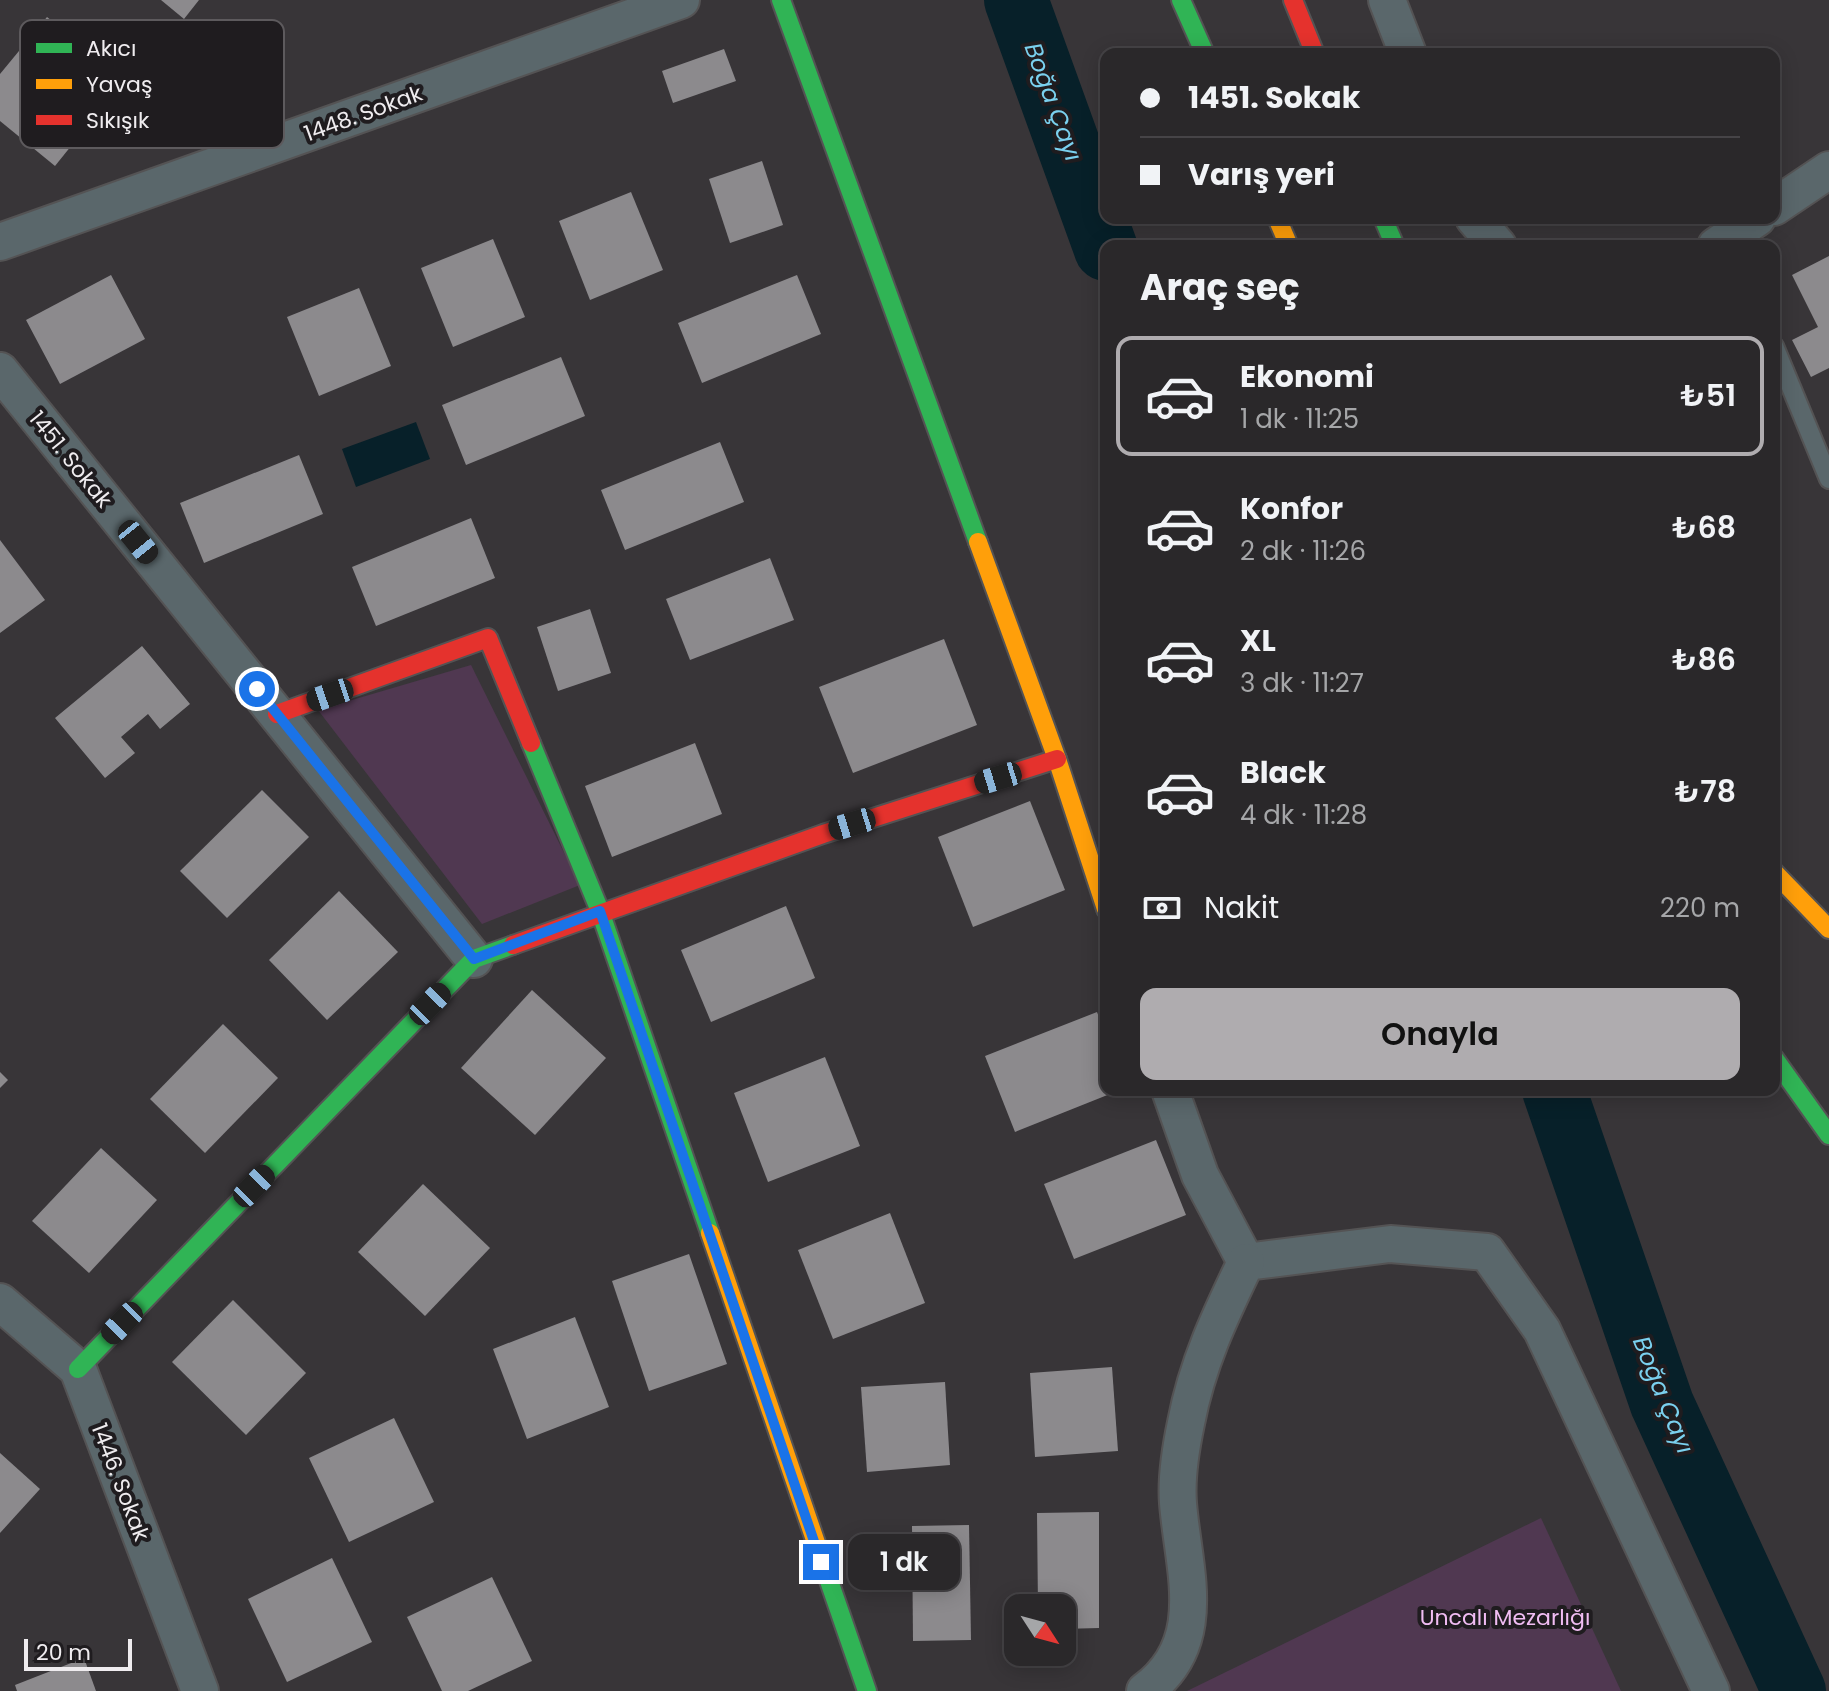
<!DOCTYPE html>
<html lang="tr">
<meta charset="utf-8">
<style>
:root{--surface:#2a282a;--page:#323032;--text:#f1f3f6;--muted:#a5a6a8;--line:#464447;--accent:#afacaf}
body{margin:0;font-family:Poppins,sans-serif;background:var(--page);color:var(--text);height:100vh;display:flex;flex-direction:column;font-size:30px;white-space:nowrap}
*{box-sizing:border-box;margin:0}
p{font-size:26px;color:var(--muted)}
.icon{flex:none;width:44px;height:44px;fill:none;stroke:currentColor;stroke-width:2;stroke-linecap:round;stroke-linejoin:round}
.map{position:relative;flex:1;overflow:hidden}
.sheet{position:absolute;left:1100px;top:240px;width:680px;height:856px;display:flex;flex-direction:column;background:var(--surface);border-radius:16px;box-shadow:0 4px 20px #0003,0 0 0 2px var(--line)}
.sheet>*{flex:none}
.hud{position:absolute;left:1100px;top:48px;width:680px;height:176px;border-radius:16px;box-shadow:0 4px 20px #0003,0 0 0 2px var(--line);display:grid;align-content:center;height:176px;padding:0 40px;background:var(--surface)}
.needle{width:52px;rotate:126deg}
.tools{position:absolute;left:1004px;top:1594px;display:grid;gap:16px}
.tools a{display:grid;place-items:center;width:72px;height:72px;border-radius:16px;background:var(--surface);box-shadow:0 4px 20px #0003,0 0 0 2px var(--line);font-size:40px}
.scale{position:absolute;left:24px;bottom:20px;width:108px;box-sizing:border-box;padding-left:8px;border:4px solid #efecef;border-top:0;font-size:22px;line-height:28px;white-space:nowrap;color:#efecef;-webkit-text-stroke:6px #1f1c1f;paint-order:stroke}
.end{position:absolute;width:36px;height:36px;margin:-18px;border:10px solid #1a73e8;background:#fff;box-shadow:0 0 0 4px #fff}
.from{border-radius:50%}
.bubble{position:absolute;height:56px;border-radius:16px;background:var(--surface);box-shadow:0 4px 20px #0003,0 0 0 2px var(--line);font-size:26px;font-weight:600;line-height:56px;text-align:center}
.car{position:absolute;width:24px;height:48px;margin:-24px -12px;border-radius:10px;box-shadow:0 0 6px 2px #0007;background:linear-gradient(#222 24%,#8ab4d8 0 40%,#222 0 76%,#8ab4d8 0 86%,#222 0)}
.hud b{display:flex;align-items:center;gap:28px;height:76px;font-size:30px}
.hud b+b{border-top:2px solid var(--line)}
.hud i{width:20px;height:20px;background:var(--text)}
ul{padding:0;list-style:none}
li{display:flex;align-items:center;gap:24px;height:120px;margin:0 16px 12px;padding:0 24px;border:4px solid transparent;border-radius:16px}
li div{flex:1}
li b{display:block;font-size:30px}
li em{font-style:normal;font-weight:600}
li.active{border-color:var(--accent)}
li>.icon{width:72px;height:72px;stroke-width:1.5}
h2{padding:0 40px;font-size:36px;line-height:96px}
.pay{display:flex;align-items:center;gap:20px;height:88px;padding:0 40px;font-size:30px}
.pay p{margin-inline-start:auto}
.action{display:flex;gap:16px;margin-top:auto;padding:16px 40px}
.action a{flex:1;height:92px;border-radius:16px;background:var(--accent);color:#111;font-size:32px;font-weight:600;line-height:92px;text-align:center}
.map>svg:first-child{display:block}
.green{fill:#503851}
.water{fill:#072029}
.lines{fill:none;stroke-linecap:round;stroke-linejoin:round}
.river{stroke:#072029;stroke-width:64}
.building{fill:#8c8a8d}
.lane-casing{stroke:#545354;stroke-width:22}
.street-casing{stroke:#545354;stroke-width:40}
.fast-casing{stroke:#545354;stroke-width:22}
.slow-casing{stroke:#545354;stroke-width:22}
.jam-casing{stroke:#545354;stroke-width:22}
.lane{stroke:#5a676b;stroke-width:18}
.street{stroke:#5a676b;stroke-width:36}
.fast{stroke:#30b455;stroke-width:18}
.slow{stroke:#ff9f0a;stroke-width:18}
.jam{stroke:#e5322d;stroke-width:18}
.route{stroke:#1a73e8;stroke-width:10}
.labels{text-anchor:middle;stroke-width:8;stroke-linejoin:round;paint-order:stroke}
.street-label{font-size:22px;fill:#efecef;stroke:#1f1c1f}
.park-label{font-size:22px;fill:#f0bcf2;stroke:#1f1c1f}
.water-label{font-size:24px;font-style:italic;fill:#7ad0ee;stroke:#1f1c1f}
.key{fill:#1f1c1f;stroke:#5d5a5d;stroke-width:2}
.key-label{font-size:22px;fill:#efecef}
</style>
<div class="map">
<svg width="1829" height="1691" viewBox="0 0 1829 1691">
<rect width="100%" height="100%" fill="#383538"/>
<g class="green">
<polygon points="471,665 580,885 482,924 318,710"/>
<polygon points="1541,1518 1621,1691 1187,1691"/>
</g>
<polygon class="water" points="416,422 430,459 356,487 342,449"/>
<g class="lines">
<g class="river">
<polyline points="1016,0 1106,249"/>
<polyline points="1554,1090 1662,1404 1794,1691"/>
</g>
</g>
<g class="building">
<polygon points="161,0 199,0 184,19"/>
<polygon points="47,17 125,79 55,166 0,121 0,74"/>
<polygon points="724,49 736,81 673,103 662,71"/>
<polygon points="762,161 783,225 730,243 709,179"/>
<polygon points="631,192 663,270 590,300 559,221"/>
<polygon points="493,239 525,317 453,347 421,268"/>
<polygon points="1829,256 1829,368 1811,377 1792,340 1818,327 1792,275"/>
<polygon points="111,275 145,339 60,384 26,320"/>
<polygon points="797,275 821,334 702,383 678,323"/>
<polygon points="359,288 391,366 319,396 287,317"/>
<polygon points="561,357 585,416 466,465 442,405"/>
<polygon points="720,442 744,502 625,550 601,490"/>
<polygon points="299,455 323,514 204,563 180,503"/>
<polygon points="471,518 495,578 376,626 352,567"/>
<polygon points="0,540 45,600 0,633"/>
<polygon points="770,558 794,620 690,660 666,599"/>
<polygon points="590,609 611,673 558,691 537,627"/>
<polygon points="944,639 977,725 853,773 819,687"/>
<polygon points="142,646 190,704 160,729 148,714 121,737 135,753 105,778 55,718"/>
<polygon points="695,743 722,814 612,857 585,786"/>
<polygon points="262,790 309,837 227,918 180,871"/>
<polygon points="1030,801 1065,890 973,927 938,837"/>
<polygon points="339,891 398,952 327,1020 269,960"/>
<polygon points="786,906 815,978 711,1022 681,950"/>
<polygon points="532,990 606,1058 535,1135 461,1068"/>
<polygon points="1097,1012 1106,1035 1106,1090 1120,1090 1015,1132 985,1056"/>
<polygon points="223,1024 278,1078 205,1153 150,1099"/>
<polygon points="825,1057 860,1146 768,1182 734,1093"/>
<polygon points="0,1072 8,1080 0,1088"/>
<polygon points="1156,1140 1186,1215 1074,1259 1044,1184"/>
<polygon points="101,1148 157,1200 89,1273 32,1221"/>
<polygon points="423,1184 490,1248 425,1316 358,1252"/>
<polygon points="890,1213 925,1303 833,1339 798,1250"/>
<polygon points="689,1254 727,1364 649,1391 612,1281"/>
<polygon points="233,1300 306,1373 246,1435 172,1362"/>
<polygon points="575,1317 609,1407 527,1439 493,1349"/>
<polygon points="1112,1367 1118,1451 1035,1457 1030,1373"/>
<polygon points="945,1382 950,1465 867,1472 861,1387"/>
<polygon points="394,1418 434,1502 349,1542 309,1458"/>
<polygon points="0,1453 40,1489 0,1533"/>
<polygon points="1099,1512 1099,1628 1062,1629 1062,1608 1038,1608 1037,1513"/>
<polygon points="969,1525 971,1640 913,1641 912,1526"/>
<polygon points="332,1558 372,1642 287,1682 248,1599"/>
<polygon points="492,1577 532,1661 468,1691 442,1691 407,1617"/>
<polygon points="84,1658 96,1691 17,1691 15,1685"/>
</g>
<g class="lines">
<defs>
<polyline id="lane" points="1774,346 1829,479"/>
<g id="street">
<polyline points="1387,0 1408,54"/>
<polyline points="1774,207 1829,170"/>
<polyline points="1474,218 1498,246"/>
<polyline points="0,242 681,0"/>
<polyline points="1716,246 1757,218"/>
<polyline points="0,371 474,959"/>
<polyline points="1170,1090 1200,1175 1246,1262 1390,1244 1487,1252 1542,1330 1711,1691"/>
<polyline points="0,1302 78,1369 200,1691"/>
<path d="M 1145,1691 C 1211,1643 1183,1569 1178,1503 C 1176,1478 1181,1447 1186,1423 C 1197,1364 1220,1316 1246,1262"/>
</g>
<g id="fast">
<polyline points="781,0 978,542"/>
<polyline points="1181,0 1205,54"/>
<polyline points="1383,218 1395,246"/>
<polyline points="531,743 600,911 710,1233"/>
<polyline points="1774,1058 1829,1135"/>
<polyline points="78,1369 474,959 513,945"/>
<polyline points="827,1575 867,1691"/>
</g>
<g id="slow">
<polyline points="1277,218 1289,246"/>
<polyline points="978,542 1057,759 1106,909"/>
<polyline points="1774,872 1829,929"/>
<polyline points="710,1233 827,1575"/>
</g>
<g id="jam">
<polyline points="1293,0 1315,54"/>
<polyline points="277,714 488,638 531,743"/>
<polyline points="513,945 823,834 1057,759"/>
</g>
</defs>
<use href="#lane" class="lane-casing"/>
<use href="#street" class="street-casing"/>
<use href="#fast" class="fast-casing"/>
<use href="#slow" class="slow-casing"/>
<use href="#jam" class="jam-casing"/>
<use href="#lane" class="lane"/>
<use href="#street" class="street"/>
<use href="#fast" class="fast"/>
<use href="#slow" class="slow"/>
<use href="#jam" class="jam"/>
</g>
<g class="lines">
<polyline class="route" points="257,689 474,959 600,911 821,1562"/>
</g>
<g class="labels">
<g class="street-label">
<text transform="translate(363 113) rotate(-20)" y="8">1448. Sokak</text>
<text transform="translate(71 459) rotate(51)" y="8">1451. Sokak</text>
<text transform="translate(121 1482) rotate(69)" y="8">1446. Sokak</text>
</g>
<g class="park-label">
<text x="1505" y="1625">Uncalı Mezarlığı</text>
</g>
<g class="water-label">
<text transform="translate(1053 102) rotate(70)" y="8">Boğa Çayı</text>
<text transform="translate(1663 1395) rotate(68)" y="8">Boğa Çayı</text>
</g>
</g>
<rect x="20" y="20" width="264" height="128" rx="12" class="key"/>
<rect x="36" y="43" width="36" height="10" fill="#30b455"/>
<rect x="36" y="79" width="36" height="10" fill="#ff9f0a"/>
<rect x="36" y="115" width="36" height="10" fill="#e5322d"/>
<g class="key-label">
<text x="86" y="56">Akıcı</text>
<text x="86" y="92">Yavaş</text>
<text x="86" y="128">Sıkışık</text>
</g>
</svg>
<div class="tools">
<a><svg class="needle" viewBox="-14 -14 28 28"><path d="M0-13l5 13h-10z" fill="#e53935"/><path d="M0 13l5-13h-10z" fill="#a5a6a8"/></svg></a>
</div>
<div class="scale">20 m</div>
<i class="end from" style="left:257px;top:689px"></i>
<i class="end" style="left:821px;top:1562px"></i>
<div class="bubble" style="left:848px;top:1534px;width:112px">1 dk</div>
<i class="car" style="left:138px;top:542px;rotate:141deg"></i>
<i class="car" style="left:330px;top:695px;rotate:251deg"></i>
<i class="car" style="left:998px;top:778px;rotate:253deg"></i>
<i class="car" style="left:852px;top:824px;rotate:253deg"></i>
<i class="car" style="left:430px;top:1004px;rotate:44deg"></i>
<i class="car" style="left:254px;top:1186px;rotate:44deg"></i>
<i class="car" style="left:122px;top:1323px;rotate:224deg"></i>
<div class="hud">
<b><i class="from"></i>1451. Sokak</b>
<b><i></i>Varış yeri</b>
</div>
<section class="sheet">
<h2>Araç seç</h2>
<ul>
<li class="active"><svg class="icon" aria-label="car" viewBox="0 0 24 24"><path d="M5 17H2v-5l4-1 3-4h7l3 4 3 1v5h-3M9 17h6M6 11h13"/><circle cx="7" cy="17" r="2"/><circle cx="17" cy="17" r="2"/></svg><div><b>Ekonomi</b><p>1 dk · 11:25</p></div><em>₺51</em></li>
<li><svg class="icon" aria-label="car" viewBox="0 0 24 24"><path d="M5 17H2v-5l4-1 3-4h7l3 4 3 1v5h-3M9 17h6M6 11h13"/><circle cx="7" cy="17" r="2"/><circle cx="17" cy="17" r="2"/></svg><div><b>Konfor</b><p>2 dk · 11:26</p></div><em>₺68</em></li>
<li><svg class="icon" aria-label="car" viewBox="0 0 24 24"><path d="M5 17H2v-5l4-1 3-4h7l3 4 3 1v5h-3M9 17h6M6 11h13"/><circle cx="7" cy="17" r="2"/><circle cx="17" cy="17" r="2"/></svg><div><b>XL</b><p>3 dk · 11:27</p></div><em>₺86</em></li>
<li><svg class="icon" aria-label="car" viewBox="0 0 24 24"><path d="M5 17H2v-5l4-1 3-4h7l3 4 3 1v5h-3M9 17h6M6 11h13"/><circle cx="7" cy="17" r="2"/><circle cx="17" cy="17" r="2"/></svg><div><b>Black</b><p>4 dk · 11:28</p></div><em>₺78</em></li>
</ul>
<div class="pay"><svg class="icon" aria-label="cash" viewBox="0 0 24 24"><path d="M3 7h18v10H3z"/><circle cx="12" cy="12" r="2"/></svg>Nakit<p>220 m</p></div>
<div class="action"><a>Onayla</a></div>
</section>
</div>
